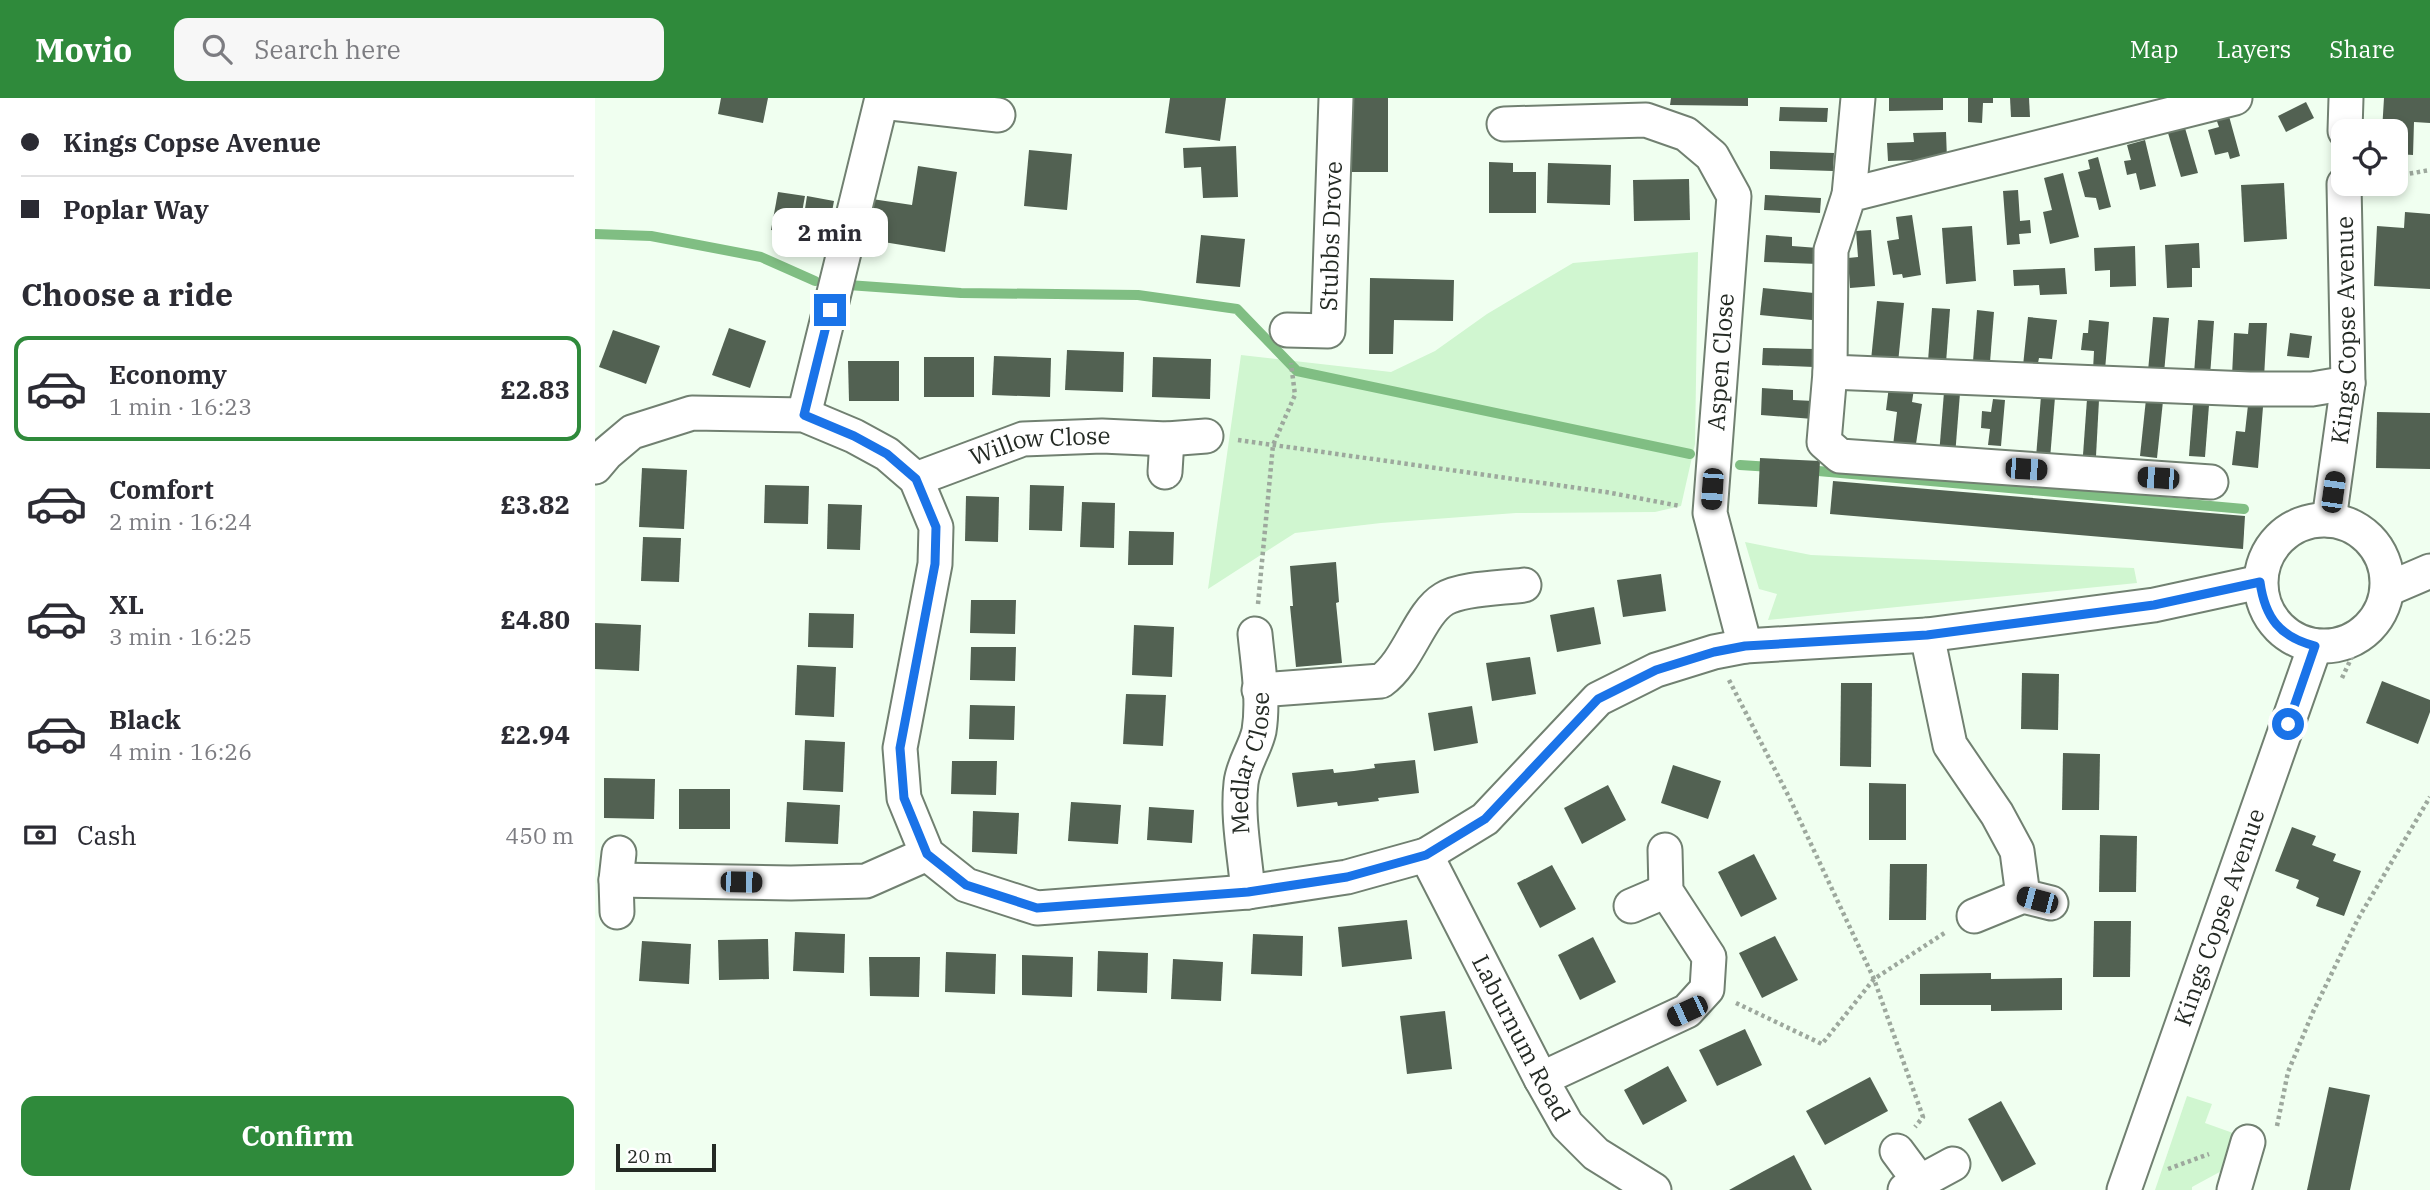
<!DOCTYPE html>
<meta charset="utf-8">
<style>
:root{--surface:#fff;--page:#f7f7f7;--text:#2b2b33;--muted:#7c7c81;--line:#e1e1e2;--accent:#2f8a3b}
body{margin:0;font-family:"IBM Plex Serif",serif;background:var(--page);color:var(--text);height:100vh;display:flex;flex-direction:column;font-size:26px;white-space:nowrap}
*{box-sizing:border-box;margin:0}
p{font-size:23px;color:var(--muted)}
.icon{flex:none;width:38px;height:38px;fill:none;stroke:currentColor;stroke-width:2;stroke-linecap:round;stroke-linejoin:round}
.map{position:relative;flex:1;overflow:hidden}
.sheet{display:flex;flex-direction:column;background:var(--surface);width:595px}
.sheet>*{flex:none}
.banner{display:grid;align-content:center;height:154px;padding:0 21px;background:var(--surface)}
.controls{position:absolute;left:1736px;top:21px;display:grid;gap:14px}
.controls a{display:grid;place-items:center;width:77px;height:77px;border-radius:14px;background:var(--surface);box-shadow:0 4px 10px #0003;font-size:35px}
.scale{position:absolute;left:21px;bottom:18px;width:100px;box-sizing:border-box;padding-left:7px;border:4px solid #242a24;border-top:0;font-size:19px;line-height:24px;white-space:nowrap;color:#242a24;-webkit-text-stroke:5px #fff;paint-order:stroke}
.end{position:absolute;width:32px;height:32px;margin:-16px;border:9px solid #1a73e8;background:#fff;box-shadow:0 0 0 4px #fff}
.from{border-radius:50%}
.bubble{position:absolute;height:49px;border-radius:14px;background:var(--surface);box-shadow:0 4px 10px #0003;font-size:23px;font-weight:800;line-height:49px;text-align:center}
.car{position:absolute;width:21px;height:42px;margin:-21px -10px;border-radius:9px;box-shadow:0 0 5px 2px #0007;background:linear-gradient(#222 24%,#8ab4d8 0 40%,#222 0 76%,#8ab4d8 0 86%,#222 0)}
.banner b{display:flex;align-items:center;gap:24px;height:66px;font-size:26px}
.banner b+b{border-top:2px solid var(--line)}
.banner i{width:18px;height:18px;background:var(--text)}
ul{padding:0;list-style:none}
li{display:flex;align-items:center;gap:21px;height:105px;margin:0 14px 10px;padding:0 7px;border:4px solid transparent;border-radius:14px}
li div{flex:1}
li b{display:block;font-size:26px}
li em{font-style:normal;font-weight:800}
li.current{border-color:var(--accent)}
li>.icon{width:63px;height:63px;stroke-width:1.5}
h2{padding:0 21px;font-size:32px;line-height:84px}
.pay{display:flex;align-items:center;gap:18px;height:77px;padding:0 21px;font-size:26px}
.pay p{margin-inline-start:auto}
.action{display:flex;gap:14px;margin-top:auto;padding:14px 21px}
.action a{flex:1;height:80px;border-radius:14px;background:var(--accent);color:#fff;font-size:28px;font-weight:800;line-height:80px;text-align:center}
header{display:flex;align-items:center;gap:42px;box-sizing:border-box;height:98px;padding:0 35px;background:var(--accent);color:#fff}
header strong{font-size:33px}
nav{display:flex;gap:38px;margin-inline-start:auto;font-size:24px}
.search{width:490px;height:63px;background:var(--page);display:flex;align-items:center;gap:18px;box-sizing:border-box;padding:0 24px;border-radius:14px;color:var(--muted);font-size:26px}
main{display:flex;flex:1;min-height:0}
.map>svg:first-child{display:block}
.green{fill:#d0f6d0}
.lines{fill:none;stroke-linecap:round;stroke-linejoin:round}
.stream{stroke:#80be83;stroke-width:10}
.building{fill:#526152}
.minor-casing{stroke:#718071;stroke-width:37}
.path{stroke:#9da89d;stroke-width:4.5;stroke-dasharray:3.5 3.5;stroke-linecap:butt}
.minor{stroke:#fff;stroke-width:33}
.route{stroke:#1a73e8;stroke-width:9}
.labels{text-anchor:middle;stroke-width:7;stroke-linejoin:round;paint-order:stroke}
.street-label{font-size:24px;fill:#242a24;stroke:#fff}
</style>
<header>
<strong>Movio</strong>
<div class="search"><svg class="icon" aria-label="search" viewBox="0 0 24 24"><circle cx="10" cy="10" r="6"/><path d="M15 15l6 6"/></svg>Search here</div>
<nav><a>Map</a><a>Layers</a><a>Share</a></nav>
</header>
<main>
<section class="sheet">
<div class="banner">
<b><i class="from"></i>Kings Copse Avenue</b>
<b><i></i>Poplar Way</b>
</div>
<h2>Choose a ride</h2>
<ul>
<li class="current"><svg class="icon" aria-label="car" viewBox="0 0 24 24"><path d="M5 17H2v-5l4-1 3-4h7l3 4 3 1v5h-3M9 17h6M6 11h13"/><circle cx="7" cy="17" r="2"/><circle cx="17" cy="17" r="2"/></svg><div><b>Economy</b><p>1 min · 16:23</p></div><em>£2.83</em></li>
<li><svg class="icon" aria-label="car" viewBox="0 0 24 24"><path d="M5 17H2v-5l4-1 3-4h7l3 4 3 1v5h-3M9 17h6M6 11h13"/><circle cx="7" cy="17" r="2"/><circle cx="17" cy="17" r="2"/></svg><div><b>Comfort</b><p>2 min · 16:24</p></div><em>£3.82</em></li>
<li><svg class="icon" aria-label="car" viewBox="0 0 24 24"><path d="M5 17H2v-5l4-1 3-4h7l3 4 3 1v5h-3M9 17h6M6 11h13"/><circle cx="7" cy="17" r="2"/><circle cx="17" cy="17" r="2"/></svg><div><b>XL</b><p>3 min · 16:25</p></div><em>£4.80</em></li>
<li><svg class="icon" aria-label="car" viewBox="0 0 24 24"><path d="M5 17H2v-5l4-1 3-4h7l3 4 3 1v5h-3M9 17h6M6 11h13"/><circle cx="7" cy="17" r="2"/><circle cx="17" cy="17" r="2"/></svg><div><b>Black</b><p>4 min · 16:26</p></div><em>£2.94</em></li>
</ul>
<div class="pay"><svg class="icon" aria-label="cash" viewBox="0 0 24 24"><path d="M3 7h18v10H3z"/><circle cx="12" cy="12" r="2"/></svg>Cash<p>450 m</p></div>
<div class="action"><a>Confirm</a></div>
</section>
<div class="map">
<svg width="1835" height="1092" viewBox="0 0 1835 1092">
<rect width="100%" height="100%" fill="#f0fff0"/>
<g class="green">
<polygon points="1103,154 1100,346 1086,408 1060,414 921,415 786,425 700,435 613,491 646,257 796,274 840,253 892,216 978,165"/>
<polygon points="1150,444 1216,457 1539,470 1542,485 1173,522 1182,496 1164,491"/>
<polygon points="1592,998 1617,1006 1610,1025 1638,1035 1632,1070 1597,1089 1597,1092 1560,1092"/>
</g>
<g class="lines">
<g class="stream">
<polyline points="0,136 56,138 166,159 220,183"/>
<polyline points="253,187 366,195 543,197 642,211 702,273 1095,356"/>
<polyline points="1145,367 1176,369"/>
<polyline points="1212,372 1649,411"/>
</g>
</g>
<g class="building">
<polygon points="126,0 173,0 168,25 123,16"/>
<polygon points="575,0 631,0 625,43 570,35"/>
<polygon points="751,0 793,0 793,74 746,74"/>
<polygon points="1076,0 1153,0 1153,8 1075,7"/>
<polygon points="1294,0 1348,0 1348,12 1294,13"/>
<polygon points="1373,0 1398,0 1398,5 1388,5 1387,25 1373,24"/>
<polygon points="1415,0 1434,0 1435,19 1416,19"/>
<polygon points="1789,0 1835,0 1835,25 1819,24 1818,57 1801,56 1801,33 1787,33"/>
<polygon points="1711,4 1719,20 1691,34 1683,18"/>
<polygon points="1185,9 1233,10 1232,24 1184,23"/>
<polygon points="1632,11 1645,58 1635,61 1633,54 1620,57 1613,32 1624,29 1619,15"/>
<polygon points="1590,30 1603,75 1586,79 1573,35"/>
<polygon points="1351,34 1352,61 1293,63 1292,45 1319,44 1318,35"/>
<polygon points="1550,42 1561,88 1545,92 1541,75 1532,77 1529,63 1536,62 1532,47"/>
<polygon points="641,48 643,99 608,100 606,69 589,70 588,50"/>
<polygon points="434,52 477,56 472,112 429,108"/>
<polygon points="1175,53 1239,55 1238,73 1175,71"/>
<polygon points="1503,59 1516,109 1504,112 1501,100 1490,99 1483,74 1495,71 1493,62"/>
<polygon points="894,64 918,65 918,74 941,74 941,115 894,115"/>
<polygon points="953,65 1016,67 1015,107 952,105"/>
<polygon points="323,68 362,74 350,154 270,141 277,101 317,107"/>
<polygon points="1468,75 1484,139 1455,146 1448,114 1457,112 1449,80"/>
<polygon points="1094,81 1095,122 1039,123 1038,82"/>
<polygon points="1689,85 1692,141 1649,144 1646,87"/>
<polygon points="1423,92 1425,123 1435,122 1436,135 1424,136 1425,146 1412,147 1408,93"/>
<polygon points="183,94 210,98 203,136 176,132"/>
<polygon points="1170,97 1226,100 1225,115 1169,112"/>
<polygon points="212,98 239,103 232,141 206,136"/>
<polygon points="1810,114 1835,116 1835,191 1779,188 1782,128 1809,130"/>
<polygon points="1317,117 1326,177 1308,180 1307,176 1298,177 1292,143 1304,141 1301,119"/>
<polygon points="1377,128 1381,183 1351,186 1347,130"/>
<polygon points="1276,132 1280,188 1255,190 1253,160 1263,159 1261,133"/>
<polygon points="606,137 650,141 645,189 601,185"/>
<polygon points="1171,137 1197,139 1197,148 1223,150 1223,166 1169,164"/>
<polygon points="1604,145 1605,170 1597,170 1597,189 1572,190 1570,147"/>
<polygon points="1540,148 1541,188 1515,189 1515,172 1500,173 1499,150"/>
<polygon points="1470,170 1472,196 1445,197 1444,187 1419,188 1418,172"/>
<polygon points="775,180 859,182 858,223 799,222 798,256 774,256"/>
<polygon points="1168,190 1219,195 1217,222 1165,217"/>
<polygon points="1282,203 1309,205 1303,265 1276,262"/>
<polygon points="1337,210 1355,211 1351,265 1333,263"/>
<polygon points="1382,212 1399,214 1395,264 1378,263"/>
<polygon points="1433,219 1462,222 1457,261 1444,260 1442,270 1428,268"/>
<polygon points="1558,219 1574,220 1569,275 1553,273"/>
<polygon points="1494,222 1514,224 1510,272 1498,272 1499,253 1486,252 1488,235 1493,235"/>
<polygon points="1603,222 1619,223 1615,278 1599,276"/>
<polygon points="1654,225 1672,225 1669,280 1637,278 1639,235 1653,236"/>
<polygon points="134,230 171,243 155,290 117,277"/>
<polygon points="18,232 65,248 51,286 4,269"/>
<polygon points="1695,235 1717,238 1714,260 1692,258"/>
<polygon points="1168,250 1220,251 1219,269 1167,267"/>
<polygon points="472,252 529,254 528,294 470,292"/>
<polygon points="399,258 456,260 455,299 397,297"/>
<rect x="329" y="259" width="50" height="40"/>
<polygon points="558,259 616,261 615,301 557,299"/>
<polygon points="253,263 304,263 304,303 254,303"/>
<polygon points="1294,288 1319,291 1317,304 1327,306 1319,359 1297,356 1302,314 1291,312"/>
<polygon points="1167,290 1198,292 1198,302 1219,303 1218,321 1166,317"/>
<polygon points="1349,294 1365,295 1360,358 1344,357"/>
<polygon points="1446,298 1460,299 1455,361 1441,359"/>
<polygon points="1398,301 1410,302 1406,348 1393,347 1395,331 1386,330 1387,313 1396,314"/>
<polygon points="1492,301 1504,302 1501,358 1488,357"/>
<polygon points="1551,301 1568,303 1562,360 1545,358"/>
<polygon points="1598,306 1614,307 1610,359 1594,358"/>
<polygon points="1653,307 1668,309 1663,370 1637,367 1641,333 1650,334"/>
<polygon points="1782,314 1835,315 1835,371 1781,370"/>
<polygon points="1165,360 1225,363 1222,409 1163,406"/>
<polygon points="47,370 92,372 89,431 44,429"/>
<polygon points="1238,383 1650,418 1648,451 1235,416"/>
<polygon points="170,387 214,388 213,426 169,425"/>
<polygon points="435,387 469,388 467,433 434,432"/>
<polygon points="371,398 404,399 403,444 370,443"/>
<polygon points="487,404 520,405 519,450 485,449"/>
<polygon points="233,406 267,407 265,452 232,451"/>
<polygon points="534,433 579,434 578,467 533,467"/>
<polygon points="48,439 86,440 84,484 46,483"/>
<polygon points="741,464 744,504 741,505 747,565 701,569 695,508 698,508 695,468"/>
<polygon points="1066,476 1071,513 1028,519 1022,482"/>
<polygon points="376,502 421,502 420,536 375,535"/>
<polygon points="999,509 1006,546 962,554 955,517"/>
<polygon points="214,515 259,516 258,550 213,549"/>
<polygon points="0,525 46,527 44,573 0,571"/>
<polygon points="539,527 579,529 577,579 537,577"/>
<polygon points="376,549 421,549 420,583 375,582"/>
<polygon points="935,559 941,596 897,603 891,565"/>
<polygon points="202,567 241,569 239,619 200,617"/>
<polygon points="1427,575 1464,576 1463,632 1426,631"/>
<polygon points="1787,583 1835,602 1835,614 1823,646 1771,625"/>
<polygon points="1246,585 1277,585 1276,669 1245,668"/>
<polygon points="531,596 571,597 568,648 528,646"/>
<polygon points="375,607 420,608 419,642 374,641"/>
<polygon points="877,608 883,645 839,653 833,615"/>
<polygon points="210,642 250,644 248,694 208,692"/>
<polygon points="1468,655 1505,656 1504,712 1467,712"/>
<polygon points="820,662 824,695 783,700 784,703 743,708 742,704 702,709 697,675 738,671 739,675 759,673 780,670 779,666"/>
<polygon points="357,663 402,663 401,697 356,696"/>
<polygon points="1078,667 1126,683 1113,721 1066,705"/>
<polygon points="9,680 60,681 59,721 9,720"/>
<polygon points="1274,685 1311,686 1311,742 1274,742"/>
<polygon points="1013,687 1031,722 987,746 969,710"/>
<rect x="84" y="691" width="51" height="40"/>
<polygon points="192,704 245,707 243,746 190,744"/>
<polygon points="476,704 526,707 523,746 473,743"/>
<polygon points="554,709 599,712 597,745 552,742"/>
<polygon points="378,713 424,715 422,756 377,754"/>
<polygon points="1697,729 1721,738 1717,747 1741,756 1738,763 1766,773 1749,818 1721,808 1724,800 1701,790 1704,782 1680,773"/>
<polygon points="1505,737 1542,738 1541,794 1504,794"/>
<polygon points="1159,756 1182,801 1146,819 1123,774"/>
<polygon points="1295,766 1332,766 1331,822 1294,822"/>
<polygon points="957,767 981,811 945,830 922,785"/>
<polygon points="812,822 817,861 747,869 743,829"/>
<polygon points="1499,823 1536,823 1535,879 1498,879"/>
<polygon points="200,834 250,836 249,875 198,873"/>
<polygon points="658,836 708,838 707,878 656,876"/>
<polygon points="1180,838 1203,882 1167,900 1144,855"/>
<polygon points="998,839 1021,884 985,902 963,857"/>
<polygon points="173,841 174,881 124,882 123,842"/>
<polygon points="47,843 96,846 94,886 44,883"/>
<polygon points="503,853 553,855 552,895 502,893"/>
<polygon points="351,854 401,856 400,896 350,894"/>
<polygon points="427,857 478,859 477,899 427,897"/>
<polygon points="274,859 325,859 324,899 275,898"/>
<polygon points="578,861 628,864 626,903 576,901"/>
<polygon points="1396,875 1396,881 1467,880 1467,912 1396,913 1396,907 1325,907 1325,876"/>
<polygon points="850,913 857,971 812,976 805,918"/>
<polygon points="1150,931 1167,967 1122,988 1104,952"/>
<polygon points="1073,968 1092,1003 1048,1027 1029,992"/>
<polygon points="1275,979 1293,1013 1230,1047 1211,1013"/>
<polygon points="1734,989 1775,997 1758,1078 1755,1092 1712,1092"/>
<polygon points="1406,1003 1441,1066 1407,1084 1373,1021"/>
<polygon points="1199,1057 1217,1092 1134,1092 1167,1074"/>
</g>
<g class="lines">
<defs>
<g id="minor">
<polyline points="1640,0 1254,97 1236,152 1235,274 1655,291 1717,291 1753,285"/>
<polyline points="287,4 403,17"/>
<polyline points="909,26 1051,22 1091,36 1117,58 1139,98 1115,415 1150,548"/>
<polyline points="1750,33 1751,0"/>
<polyline points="1254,97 1263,0"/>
<path id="s1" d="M 692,232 L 733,233 L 741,0"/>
<polyline points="1235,274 1229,344 1245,358 1616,384"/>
<polyline points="209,317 287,0"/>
<polyline points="0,369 11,356 37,334 97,315 209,317 259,338 292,356 321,381 341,429 340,466 305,650 309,700 332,756 371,787 442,810 653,794 752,779 831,757 890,721 1003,601 1061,572 1119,554 1150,548 1332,537 1559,507 1665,484"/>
<polyline points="570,374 572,341"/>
<path id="s2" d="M 321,381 L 428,341 L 507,338 L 572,341 L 611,338"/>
<circle cx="1729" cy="485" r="63"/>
<path id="s3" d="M 1734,422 L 1753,285 L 1749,86"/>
<polyline points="1793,491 1835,473"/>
<polyline points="1332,537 1355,647 1402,716 1422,753 1428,798"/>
<path d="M 664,592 L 786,583 C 814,563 824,516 849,501 C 867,490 907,490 929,487"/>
<path id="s4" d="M 831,757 L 946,981 L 972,1027 L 1001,1056 L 1059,1092"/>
<polyline points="21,782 196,785 271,783 332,756"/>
<path id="s5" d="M 653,794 C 650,758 642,720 646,685 C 648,666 660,651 664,633 C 669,602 663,567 660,536"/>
<polyline points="1036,808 1071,793"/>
<polyline points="22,814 21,782 24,755"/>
<polyline points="1379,818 1428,798 1456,805"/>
<polyline points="946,981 1092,913 1112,891 1114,859 1071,793 1070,752"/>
<polyline points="1302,1053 1325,1084"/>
<polyline points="1310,1092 1358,1066"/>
<path id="s6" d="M 1529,1092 L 1720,548"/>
<polyline points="1639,1092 1653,1044"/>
</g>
</defs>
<use href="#minor" class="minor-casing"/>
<g class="path">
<polyline points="1801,78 1835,72"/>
<polyline points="643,342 1011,394 1085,408"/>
<polyline points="663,506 678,347 700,297 696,265"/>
<polyline points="1747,580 1762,548 1777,534"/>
<polyline points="1134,582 1194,699 1279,881 1328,1019 1320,1029"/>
<polyline points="1141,905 1227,946 1279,881 1351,834"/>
<polyline points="1682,1028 1693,974 1718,914 1763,821 1835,699"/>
<polyline points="1573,1071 1614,1056"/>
</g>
<use href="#minor" class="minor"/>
</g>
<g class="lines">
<path class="route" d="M 235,212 L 209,317 L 259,338 L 292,356 L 321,381 L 341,429 L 340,466 L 305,650 L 309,700 L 332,756 L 371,787 L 442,810 L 653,794 L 752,779 L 831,757 L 890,721 L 1003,601 L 1061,572 L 1119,554 L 1150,548 L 1332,537 L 1559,507 L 1665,484 C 1670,520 1685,539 1720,548 L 1693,626"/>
</g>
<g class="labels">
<g class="street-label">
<text dy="8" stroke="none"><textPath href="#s1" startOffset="136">Stubbs Drove</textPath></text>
<text dy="8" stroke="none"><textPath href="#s3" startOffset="191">Kings Copse Avenue</textPath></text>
<text transform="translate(1126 264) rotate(-86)" y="8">Aspen Close</text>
<text dy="8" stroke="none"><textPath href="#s2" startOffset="130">Willow Close</textPath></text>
<text dy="8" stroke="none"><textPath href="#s5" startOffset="131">Medlar Close</textPath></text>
<text dy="8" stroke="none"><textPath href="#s6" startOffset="289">Kings Copse Avenue</textPath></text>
<text dy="8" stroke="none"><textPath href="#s4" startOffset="206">Laburnum Road</textPath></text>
</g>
</g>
</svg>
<div class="controls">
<a><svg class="icon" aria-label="locate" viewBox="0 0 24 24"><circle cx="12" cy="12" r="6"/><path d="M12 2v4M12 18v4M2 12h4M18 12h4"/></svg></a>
</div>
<div class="scale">20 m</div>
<i class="end from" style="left:1693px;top:626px"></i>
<i class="end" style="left:235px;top:212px"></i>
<div class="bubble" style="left:177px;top:110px;width:116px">2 min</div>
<i class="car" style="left:1431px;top:371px;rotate:94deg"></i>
<i class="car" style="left:1563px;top:380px;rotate:274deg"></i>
<i class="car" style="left:1117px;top:391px;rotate:184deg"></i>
<i class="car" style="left:1738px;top:394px;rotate:8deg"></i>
<i class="car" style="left:146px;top:784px;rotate:91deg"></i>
<i class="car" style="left:1442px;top:802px;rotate:285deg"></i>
<i class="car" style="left:1092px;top:913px;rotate:245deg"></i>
</div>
</main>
